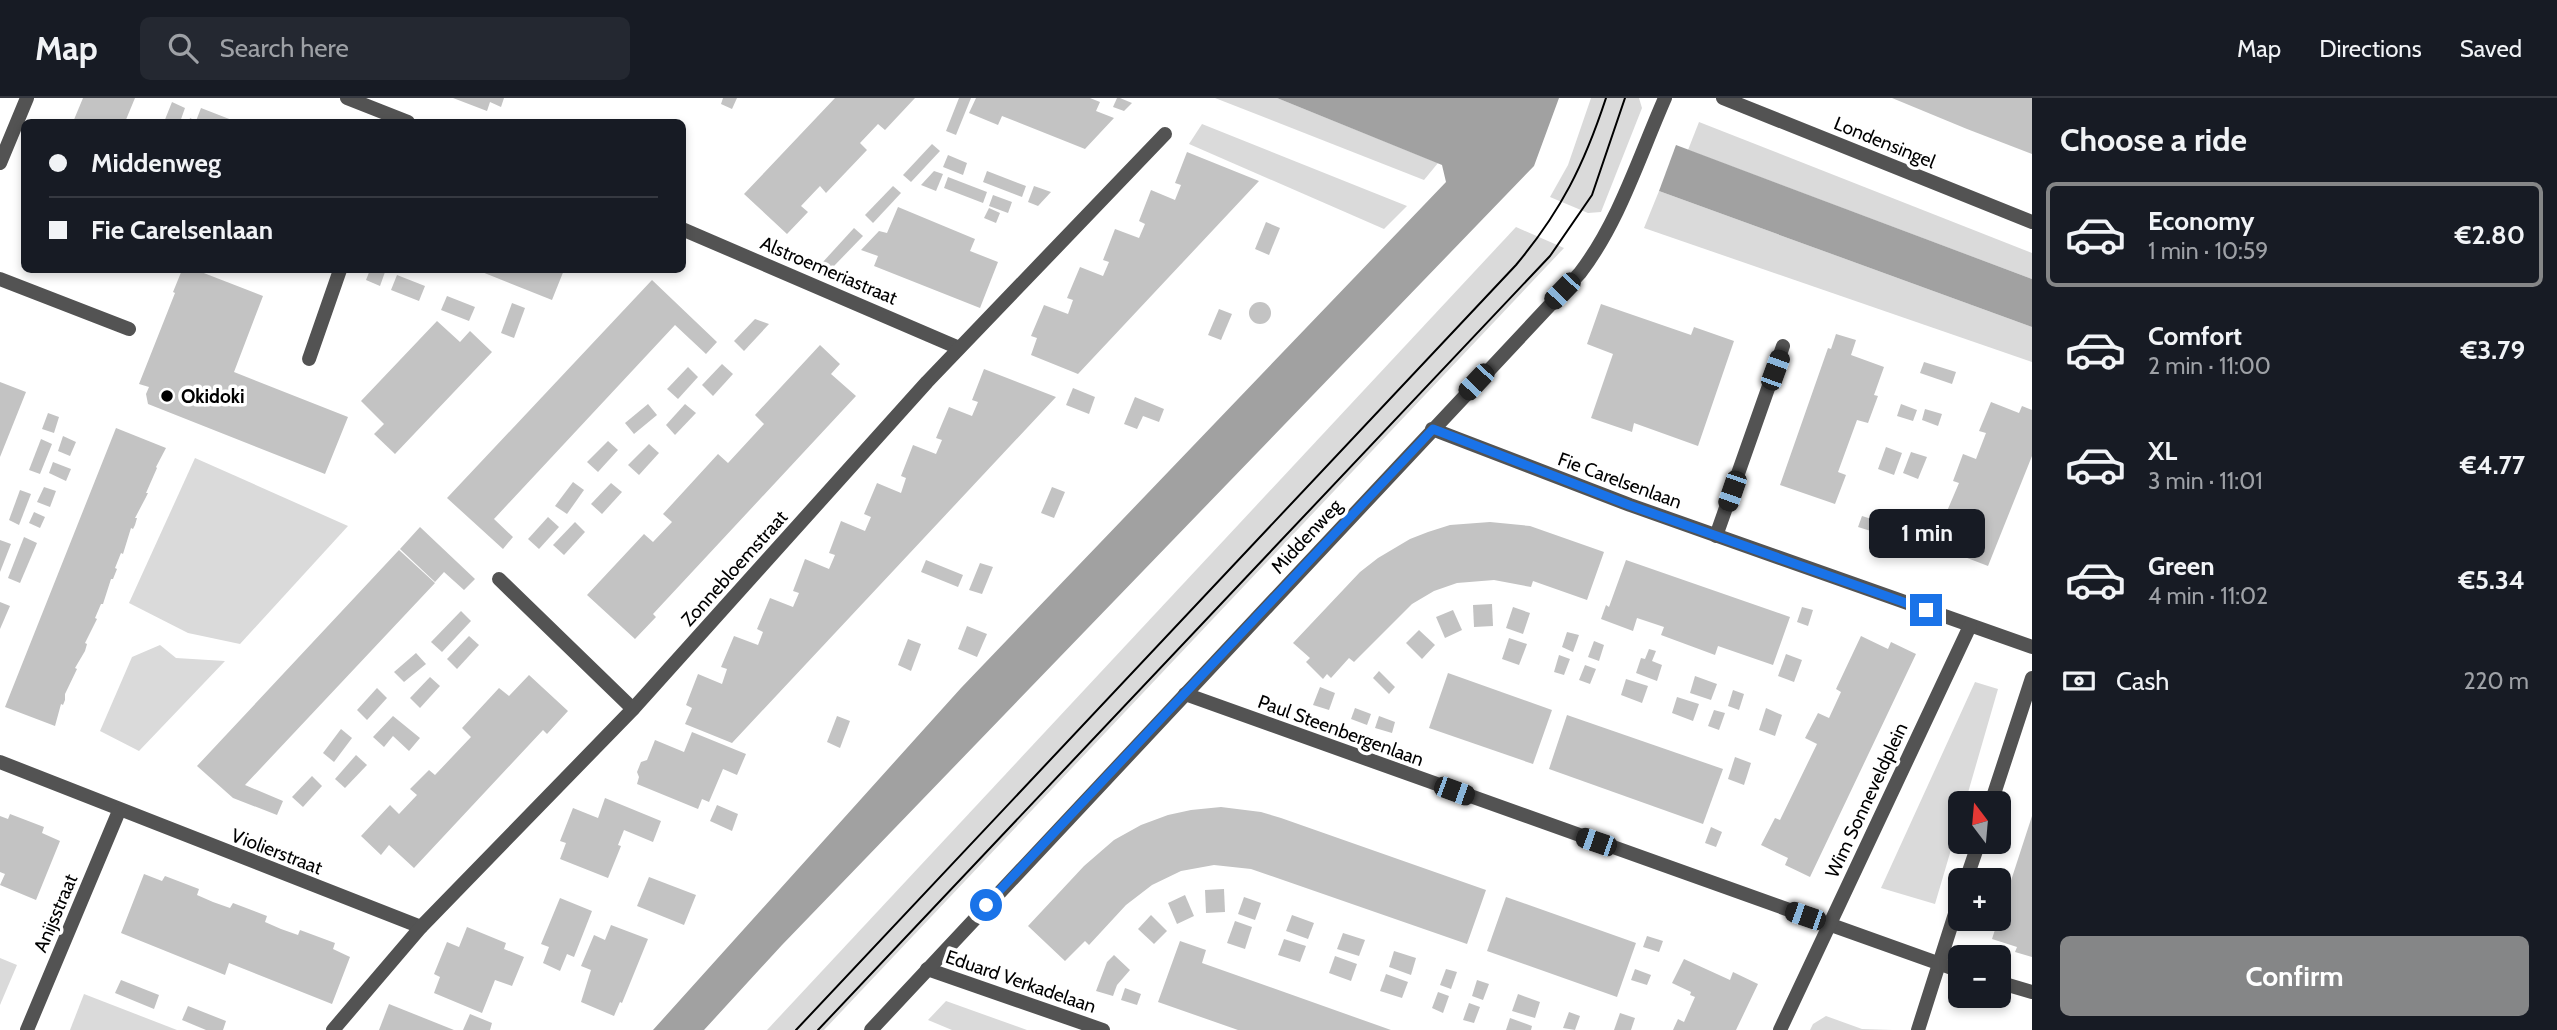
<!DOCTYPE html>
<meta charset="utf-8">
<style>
:root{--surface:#171b24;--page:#242831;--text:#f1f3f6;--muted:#9ea1a6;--line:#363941;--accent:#858687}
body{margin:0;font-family:Cabin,sans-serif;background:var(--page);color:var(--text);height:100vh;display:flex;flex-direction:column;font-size:26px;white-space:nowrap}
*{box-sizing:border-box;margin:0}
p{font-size:23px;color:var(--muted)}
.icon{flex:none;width:38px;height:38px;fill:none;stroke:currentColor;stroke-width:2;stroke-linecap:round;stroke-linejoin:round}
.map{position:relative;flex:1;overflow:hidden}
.side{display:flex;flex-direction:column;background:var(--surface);width:525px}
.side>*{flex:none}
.top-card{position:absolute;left:21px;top:21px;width:665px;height:154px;border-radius:10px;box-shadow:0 4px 10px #0003;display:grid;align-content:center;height:154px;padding:0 28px;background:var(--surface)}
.needle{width:46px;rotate:344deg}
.fabs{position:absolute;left:1948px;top:693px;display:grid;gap:14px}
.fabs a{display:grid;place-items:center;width:63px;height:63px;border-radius:10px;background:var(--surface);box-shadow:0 4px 10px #0003;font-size:35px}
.end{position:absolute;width:32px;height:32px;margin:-16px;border:9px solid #1a73e8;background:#fff;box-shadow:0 0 0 4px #fff}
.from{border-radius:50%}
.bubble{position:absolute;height:49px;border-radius:10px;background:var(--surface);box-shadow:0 4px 10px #0003;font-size:23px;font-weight:700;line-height:49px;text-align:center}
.car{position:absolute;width:21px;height:42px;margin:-21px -10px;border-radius:9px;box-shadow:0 0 5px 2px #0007;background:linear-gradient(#222 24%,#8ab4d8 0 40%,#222 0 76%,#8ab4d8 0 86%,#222 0)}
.top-card b{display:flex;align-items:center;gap:24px;height:66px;font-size:26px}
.top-card b+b{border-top:2px solid var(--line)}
.top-card i{width:18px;height:18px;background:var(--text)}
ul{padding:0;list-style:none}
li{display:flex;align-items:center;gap:21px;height:105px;margin:0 14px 10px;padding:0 14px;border:4px solid transparent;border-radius:10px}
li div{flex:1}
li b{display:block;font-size:26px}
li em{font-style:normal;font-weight:700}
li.on{border-color:var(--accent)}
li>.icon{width:63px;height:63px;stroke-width:1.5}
h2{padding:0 28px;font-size:32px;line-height:84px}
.pay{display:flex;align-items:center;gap:18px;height:77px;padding:0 28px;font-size:26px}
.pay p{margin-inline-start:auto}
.action{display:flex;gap:14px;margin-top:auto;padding:14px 28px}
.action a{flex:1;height:80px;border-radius:10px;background:var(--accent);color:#fff;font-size:28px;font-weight:700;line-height:80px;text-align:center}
header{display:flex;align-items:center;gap:42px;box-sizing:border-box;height:98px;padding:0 35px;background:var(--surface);border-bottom:2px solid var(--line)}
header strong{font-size:33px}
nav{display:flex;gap:38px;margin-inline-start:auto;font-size:24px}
.search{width:490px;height:63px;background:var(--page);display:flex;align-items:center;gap:18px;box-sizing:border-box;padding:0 24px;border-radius:10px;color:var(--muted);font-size:26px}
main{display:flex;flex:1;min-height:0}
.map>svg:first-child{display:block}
.green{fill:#dadada}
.water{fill:#a1a1a1}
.building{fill:#c3c3c3}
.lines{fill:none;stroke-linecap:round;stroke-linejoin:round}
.service{stroke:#535353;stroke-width:14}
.minor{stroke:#535353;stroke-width:14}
.tram{stroke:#000;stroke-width:2}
.route{stroke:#1a73e8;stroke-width:9}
.poi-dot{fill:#000;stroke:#fff;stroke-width:2.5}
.labels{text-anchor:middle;stroke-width:7;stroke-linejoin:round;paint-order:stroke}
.street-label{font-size:19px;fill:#000;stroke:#fff}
.poi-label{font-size:19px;font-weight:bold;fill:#000;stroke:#fff;text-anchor:start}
</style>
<header>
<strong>Map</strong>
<div class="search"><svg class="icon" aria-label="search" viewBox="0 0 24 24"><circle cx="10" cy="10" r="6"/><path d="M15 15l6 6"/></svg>Search here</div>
<nav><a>Map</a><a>Directions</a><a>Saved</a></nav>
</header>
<main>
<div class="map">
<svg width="2032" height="932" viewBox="0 0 2032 932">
<rect width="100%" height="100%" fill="#fff"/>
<g class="green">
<polygon points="1215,0 1277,0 1438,65 1424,82"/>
<polygon points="1591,0 1639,0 1642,10 1601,114 1588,115 1550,99 1568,67"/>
<polygon points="1699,24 2032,155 2032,181 1688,52"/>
<polygon points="1202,26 1407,108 1384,131 1189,46"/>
<polygon points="1659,93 2032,229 2032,264 1644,130"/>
<polygon points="1516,129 1564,150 824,932 767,932"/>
<polygon points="195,360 348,428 240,546 188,535 129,505"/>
<polygon points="160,547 176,560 225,563 139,653 100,633 132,559"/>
<polygon points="1975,584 1998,591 1965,705 1960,705 1960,721 1935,806 1881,790"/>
<polygon points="0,860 17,867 0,907"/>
<polygon points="84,896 177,932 70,932"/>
<polygon points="946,903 1027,932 952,932 928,922"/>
<polygon points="1826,918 1862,931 1893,932 1810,932 1813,926"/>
</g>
<g class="water">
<polygon points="1277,0 1559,0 1534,68 782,847 704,932 653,932 961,590 1446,84 1442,67"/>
<polygon points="1676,47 2032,181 2032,229 1659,93"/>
</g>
<g class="building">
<polygon points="83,0 135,0 125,24 73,24"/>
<polygon points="453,0 504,0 501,9 490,4 487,13"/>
<polygon points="723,0 737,0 732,11 721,6"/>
<polygon points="835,0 915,0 885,32 878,26 860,45 867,52 826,95 820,88 801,108 808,114 787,136 744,96"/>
<polygon points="959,0 971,0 956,37 946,33"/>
<polygon points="976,0 1090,0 1100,4 1096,13 1114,20 1085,51 1002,18 998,27 969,15"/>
<polygon points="1117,0 1120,0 1132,5 1124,13 1113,9"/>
<polygon points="1892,0 2032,0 2032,56 1967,31"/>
<polygon points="172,4 185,10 180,24 164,24"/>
<polygon points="201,10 237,24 189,24 190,20 196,23"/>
<polygon points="932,46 940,53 911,84 903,77"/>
<polygon points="1187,54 1259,83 1078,276 1031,257 1037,240 1031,238 1044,207 1068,216 1073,202 1067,200 1080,169 1103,178 1109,164 1103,162 1115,131 1139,140 1145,126 1139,123 1151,92 1175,102 1181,87 1175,85"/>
<polygon points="948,57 967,65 963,77 943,69"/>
<polygon points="934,73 943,76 936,93 921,87"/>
<polygon points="987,73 1026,88 1022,99 983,84"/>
<polygon points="948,79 987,94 983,105 944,90"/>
<polygon points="893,88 901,95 873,125 865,117"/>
<polygon points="1034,88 1051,94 1038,108 1028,104"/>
<polygon points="993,97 1012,104 1008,115 989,108"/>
<polygon points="898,109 975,141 970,153 998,164 980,210 874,168 878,158 861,152 879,133 887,135"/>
<polygon points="989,110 1000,115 996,125 984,120"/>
<polygon points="1266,124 1280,130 1269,157 1255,151"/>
<polygon points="854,130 863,138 833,169 822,165"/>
<polygon points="182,172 196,172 263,198 234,274 348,319 325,376 148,306 146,296 149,289 139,286 175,195 173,194"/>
<polygon points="370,172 385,174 380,188 366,182"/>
<polygon points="477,172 564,172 552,202"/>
<polygon points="397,177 425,188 419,203 391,192"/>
<polygon points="652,182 717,244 706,256 675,227 494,421 513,439 503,451 447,400"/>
<polygon points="447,198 475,209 469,223 441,212"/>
<circle cx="1260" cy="215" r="11"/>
<polygon points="512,205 525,210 514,240 501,235"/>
<polygon points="1601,206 1691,237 1694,229 1734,243 1698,348 1634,325 1632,334 1591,320 1613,256 1587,246"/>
<polygon points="1219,211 1232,216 1221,242 1208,237"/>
<polygon points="755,221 769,226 744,253 734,243"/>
<polygon points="437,223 460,244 470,233 492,254 395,356 374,336 384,326 361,303"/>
<polygon points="1836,236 1856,242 1851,257 1884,269 1874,297 1878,298 1868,325 1857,322 1838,374 1846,377 1835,406 1780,387 1828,250 1831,251"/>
<polygon points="820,247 840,266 831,276 856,298 653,516 656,519 635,541 587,497 644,436 653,444 672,424 663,416 718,356 728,365 764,326 755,317"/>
<polygon points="1924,264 1956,274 1952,286 1920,275"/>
<polygon points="722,266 733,276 713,298 702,287"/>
<polygon points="688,269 698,279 678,301 667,291"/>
<polygon points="984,271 1056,299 732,645 685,626 692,610 686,607 698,576 722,586 727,571 721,569 734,538 758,547 763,534 757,531 770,500 793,509 799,495 793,493 805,461 829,471 835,457 829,455 841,423 865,433 871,419 864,416 877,385 901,395 906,380 901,378 913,347 936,356 942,342 936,340 949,309 972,318 978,304 972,302"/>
<polygon points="0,284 26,294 0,359"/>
<polygon points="1073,290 1095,299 1089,316 1066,307"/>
<polygon points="1135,299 1164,311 1159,324 1143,318 1137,331 1124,326"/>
<polygon points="1991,304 2019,315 2022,308 2032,312 2032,358 1988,468 1962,458 1965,450 1936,439 1959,385 1953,383 1963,356 1976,361 1986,335 1979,333"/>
<polygon points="648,306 657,317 634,336 625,325"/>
<polygon points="685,306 696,315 675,337 666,327"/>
<polygon points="1901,306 1917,312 1913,323 1897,318"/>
<polygon points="1925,311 1942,316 1938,328 1922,322"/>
<polygon points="48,315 59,319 54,335 42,331"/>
<polygon points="116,330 166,350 156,369 157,370 146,395 148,395 145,401 135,420 137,420 135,427 133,431 131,430 123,456 121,455 115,470 117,471 113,481 111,481 103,506 101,506 95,520 97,521 85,545 87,546 85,553 75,570 77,571 65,596 65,602 63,607 61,606 55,628 5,609"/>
<polygon points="63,338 76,344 70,358 58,353"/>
<polygon points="41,341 52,346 40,376 29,372"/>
<polygon points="608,343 618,352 598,374 587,364"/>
<polygon points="649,346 659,355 639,377 628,367"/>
<polygon points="1886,349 1902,355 1894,377 1878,371"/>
<polygon points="1911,354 1927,359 1918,381 1903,375"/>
<polygon points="53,364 71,371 66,383 49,375"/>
<polygon points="573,384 584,392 567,416 555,408"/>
<polygon points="611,385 622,394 602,416 591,406"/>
<polygon points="44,389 56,393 50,409 37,404"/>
<polygon points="1052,389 1065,394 1054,420 1041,415"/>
<polygon points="20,392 31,396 19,427 9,422"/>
<polygon points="34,414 45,419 40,430 29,425"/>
<polygon points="1862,418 1878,423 1874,434 1858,429"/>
<polygon points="548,419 559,429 539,451 528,441"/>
<polygon points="575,424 585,434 564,457 553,447"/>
<polygon points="1490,424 1530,428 1604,454 1587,502 1533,483 1531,489 1494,482 1457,485 1434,493 1412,506 1354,564 1349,560 1331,580 1327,576 1323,581 1306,564 1310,560 1293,545 1360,474 1378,460 1410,441 1428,434 1450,427"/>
<polygon points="1885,426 1901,432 1897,443 1881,437"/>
<polygon points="420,429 475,481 464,492 444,474 435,484 400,451"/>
<polygon points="24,439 37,445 20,485 8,480"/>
<polygon points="0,442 11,446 0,474"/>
<polygon points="399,452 435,485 245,687 283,703 277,717 233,700 197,668"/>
<polygon points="926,462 963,477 958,489 921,474"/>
<polygon points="1626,462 1790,519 1773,567 1718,548 1715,557 1661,537 1664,529 1637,520 1633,533 1601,521 1606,507 1609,509"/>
<polygon points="980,465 993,469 982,496 969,492"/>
<polygon points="0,504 10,508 0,531"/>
<polygon points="1492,506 1493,528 1474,529 1473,507"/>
<polygon points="1513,509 1530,515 1523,536 1506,530"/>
<polygon points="1802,509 1813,512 1808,528 1797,524"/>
<polygon points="1453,512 1462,532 1445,540 1436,519"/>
<polygon points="461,513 471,523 442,554 431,544"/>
<polygon points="967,528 987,536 977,559 958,551"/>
<polygon points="1419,532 1435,547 1422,561 1406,545"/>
<polygon points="1567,534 1579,537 1573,554 1562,549"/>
<polygon points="469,538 479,547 457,571 447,561"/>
<polygon points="1861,538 1888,551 1891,544 1916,556 1810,779 1785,767 1788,760 1761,747 1775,720 1780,722 1817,646 1805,640 1818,615 1829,620 1841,594 1836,591"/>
<polygon points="1509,540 1527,546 1519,567 1502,561"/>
<polygon points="908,541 921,546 911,573 898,567"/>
<polygon points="1594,543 1604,547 1599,563 1588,559"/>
<polygon points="1649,551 1656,553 1652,563 1662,567 1657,583 1636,575 1641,560 1645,561"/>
<polygon points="416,555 426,566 404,584 394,574"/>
<polygon points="1786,556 1802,562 1794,584 1778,578"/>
<polygon points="1559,557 1570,561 1564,577 1554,574"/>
<polygon points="1585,567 1596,571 1590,586 1579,582"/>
<polygon points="1379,573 1395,589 1389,596 1373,580"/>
<polygon points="1448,575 1552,612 1533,666 1429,630"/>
<polygon points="529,577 568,613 547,636 543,632 414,770 389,747 381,757 361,738 390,707 399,716 417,697 410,691 429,672 435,677 471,639 462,630 499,590 509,598"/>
<polygon points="1695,578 1717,586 1711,602 1690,595"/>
<polygon points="430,579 440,588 420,610 410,600"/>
<polygon points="1626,581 1648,588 1642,605 1621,597"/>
<polygon points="1320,589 1335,595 1329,612 1313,607"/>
<polygon points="377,590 387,600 367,622 357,612"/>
<polygon points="1733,592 1744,596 1739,612 1728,608"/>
<polygon points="1677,599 1699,606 1693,623 1672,615"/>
<polygon points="1355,610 1371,616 1367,627 1351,621"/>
<polygon points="1766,610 1782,617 1775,638 1759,632"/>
<polygon points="1714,612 1725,615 1719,632 1708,628"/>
<polygon points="1567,617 1723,671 1703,726 1549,671"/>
<polygon points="393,618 420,640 409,653 393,638 384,649 373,639"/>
<polygon points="837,618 850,623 840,650 827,644"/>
<polygon points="1379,618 1395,624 1392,635 1375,630"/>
<polygon points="341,631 352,640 334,664 323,655"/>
<polygon points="692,634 746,656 737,677 723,671 709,704 702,701 698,711 637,686 639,679 637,674 641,664 647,662 655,642 684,654"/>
<polygon points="356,657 367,667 345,690 335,681"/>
<polygon points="1735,659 1751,665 1744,687 1728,681"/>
<polygon points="312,678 322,688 303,709 292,699"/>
<polygon points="605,700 661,723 653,744 624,732 618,747 621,748 608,780 560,761 566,745 560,743 573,710 598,720"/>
<polygon points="717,707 738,716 732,733 710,723"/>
<polygon points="1221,709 1261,714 1281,720 1486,792 1467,846 1251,771 1214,767 1181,773 1152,787 1126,807 1089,847 1085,843 1065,863 1028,828 1084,768 1114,742 1141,727 1168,717 1191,712"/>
<polygon points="10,716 44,729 42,735 60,743 36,802 0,787 5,776 0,774 0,718 8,721"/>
<polygon points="2032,718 2032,859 2015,854 2017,849 1992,841"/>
<polygon points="1711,729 1722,734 1716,749 1705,745"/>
<polygon points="144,776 162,783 165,778 199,791 197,797 213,804 230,810 233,805 267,818 265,824 281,831 298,837 300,832 335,845 333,851 350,859 332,906 229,865 225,877 121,835"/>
<polygon points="649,779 696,797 684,827 637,808"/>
<polygon points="1224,791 1225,814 1206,815 1205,792"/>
<polygon points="1185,797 1194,818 1177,826 1168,805"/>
<polygon points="1244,799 1261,805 1255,822 1238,816"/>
<polygon points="1506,799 1636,845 1617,899 1487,853"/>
<polygon points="560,800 592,813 574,859 567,856 560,873 543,865 549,849 541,846"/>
<polygon points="1151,817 1167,833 1154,846 1138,831"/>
<polygon points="1292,817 1314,825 1308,841 1286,833"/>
<polygon points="1235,823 1252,829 1245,851 1227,845"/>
<polygon points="611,827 648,841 622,905 620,904 614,918 581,904 591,872 581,868 594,837 605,842"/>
<polygon points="467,829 506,845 504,851 524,859 512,888 495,882 482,915 434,895 440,879 434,876 447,844 459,849"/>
<polygon points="1343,835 1365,842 1359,858 1337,851"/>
<polygon points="1647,838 1663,843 1659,854 1643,849"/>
<polygon points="1284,841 1306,848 1300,864 1278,857"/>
<polygon points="1180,843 1206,852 1202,865 1391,932 1238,932 1158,904"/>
<polygon points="1394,853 1416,860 1411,877 1389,869"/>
<polygon points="1114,857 1130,872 1117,887 1113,898 1096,893 1107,864"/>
<polygon points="1335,858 1357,866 1351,883 1329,875"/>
<polygon points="1684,861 1730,882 1733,874 1758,886 1736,932 1673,932 1678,921 1684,924 1695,899 1690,897 1691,894 1672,885"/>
<polygon points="1446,871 1457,874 1451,891 1440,887"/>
<polygon points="1635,871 1651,877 1647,887 1631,882"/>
<polygon points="1386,876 1408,884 1402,900 1380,893"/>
<polygon points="121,882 159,897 154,911 115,895"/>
<polygon points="1477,882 1489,886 1483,902 1472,898"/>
<polygon points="1125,890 1141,896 1137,907 1121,902"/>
<polygon points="1438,894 1449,898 1443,915 1432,910"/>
<polygon points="1518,896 1540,904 1535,920 1512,913"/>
<polygon points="1469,905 1480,909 1474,925 1463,922"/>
<polygon points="389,906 454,932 379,932"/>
<polygon points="188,908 226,923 223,932 206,932 182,922"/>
<polygon points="1569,914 1580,918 1575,932 1563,930"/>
<polygon points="1620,915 1635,920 1631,932 1614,932"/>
<polygon points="470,916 492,925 490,932 463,932"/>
<polygon points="1510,920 1532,928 1531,932 1506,932"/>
</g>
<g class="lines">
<g class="service">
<polyline points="0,181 129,231"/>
<polyline points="499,481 633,611"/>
</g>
<g class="minor">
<polyline points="347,0 408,24"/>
<polyline points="1723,0 2032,124"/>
<polyline points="0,65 27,0"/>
<polyline points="682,131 959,250"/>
<polyline points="309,261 340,172"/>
<polyline points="1432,331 1630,407 2032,549"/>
<polyline points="1716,438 1783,248"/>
<polyline points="1185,596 1960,873"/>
<polyline points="0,664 421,829"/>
<polyline points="1991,705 2032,580"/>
<polyline points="1966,782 1979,744"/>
<polyline points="927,871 1103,932"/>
<polyline points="1998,884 2032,894"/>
<polyline points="27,932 119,713"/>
<polyline points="333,932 421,829 633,611 927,284 1165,36"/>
<path d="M 871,932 L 1580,175 C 1619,124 1639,59 1665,0"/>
<polyline points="1780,932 1970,528"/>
<polyline points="1918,932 1960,800"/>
</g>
<g class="tram">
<path d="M 796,932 L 1516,167 C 1561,113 1584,67 1606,0"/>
<polyline points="818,932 1550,158 1592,97 1625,0"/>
</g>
</g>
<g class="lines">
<polyline class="route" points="986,807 1433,331 1629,407 1926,512"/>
</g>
<circle class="poi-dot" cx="167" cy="298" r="7"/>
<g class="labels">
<g class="street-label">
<text transform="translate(1885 44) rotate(22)" y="7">Londensingel</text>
<text transform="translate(829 172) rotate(23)" y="7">Alstroemeriastraat</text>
<text transform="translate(1620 382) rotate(20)" y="7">Fie Carelsenlaan</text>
<text transform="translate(1306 438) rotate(-47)" y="7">Middenweg</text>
<text transform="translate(734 470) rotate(-48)" y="7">Zonnebloemstraat</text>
<text transform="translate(1341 632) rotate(20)" y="7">Paul Steenbergenlaan</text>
<text transform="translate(1866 702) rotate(-65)" y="7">Wim Sonneveldplein</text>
<text transform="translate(277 753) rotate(21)" y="7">Violierstraat</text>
<text transform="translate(55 815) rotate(-67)" y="7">Anijsstraat</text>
<text transform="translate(1021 883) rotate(19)" y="7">Eduard Verkadelaan</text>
</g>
<g class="poi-label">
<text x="181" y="305">Okidoki</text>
</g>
</g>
</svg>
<div class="fabs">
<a><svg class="needle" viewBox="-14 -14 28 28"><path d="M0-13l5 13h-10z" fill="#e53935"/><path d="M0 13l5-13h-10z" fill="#9ea1a6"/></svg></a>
<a>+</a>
<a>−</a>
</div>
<i class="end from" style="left:986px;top:807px"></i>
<i class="end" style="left:1926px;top:512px"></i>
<div class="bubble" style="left:1869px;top:411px;width:116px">1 min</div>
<i class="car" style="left:1562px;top:193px;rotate:224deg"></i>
<i class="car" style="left:1775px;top:272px;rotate:20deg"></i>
<i class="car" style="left:1476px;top:284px;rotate:223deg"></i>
<i class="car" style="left:1732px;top:393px;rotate:199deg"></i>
<i class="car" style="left:1454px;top:693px;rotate:110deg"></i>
<i class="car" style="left:1596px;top:744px;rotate:289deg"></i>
<i class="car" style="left:1805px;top:818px;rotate:289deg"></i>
<div class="top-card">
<b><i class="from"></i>Middenweg</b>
<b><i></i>Fie Carelsenlaan</b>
</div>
</div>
<section class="side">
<h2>Choose a ride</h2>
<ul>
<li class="on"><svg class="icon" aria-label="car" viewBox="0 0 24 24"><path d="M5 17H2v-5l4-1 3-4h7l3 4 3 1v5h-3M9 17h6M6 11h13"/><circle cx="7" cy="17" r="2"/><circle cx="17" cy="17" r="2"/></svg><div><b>Economy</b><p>1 min · 10:59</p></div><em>€2.80</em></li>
<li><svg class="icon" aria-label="car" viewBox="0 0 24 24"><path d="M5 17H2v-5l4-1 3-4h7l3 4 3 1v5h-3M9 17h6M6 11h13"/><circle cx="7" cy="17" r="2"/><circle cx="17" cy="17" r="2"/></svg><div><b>Comfort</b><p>2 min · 11:00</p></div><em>€3.79</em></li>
<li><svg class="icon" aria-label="car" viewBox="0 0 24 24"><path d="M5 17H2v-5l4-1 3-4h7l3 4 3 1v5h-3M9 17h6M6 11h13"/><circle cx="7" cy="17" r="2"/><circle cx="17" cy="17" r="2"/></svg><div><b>XL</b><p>3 min · 11:01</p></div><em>€4.77</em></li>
<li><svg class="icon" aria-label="car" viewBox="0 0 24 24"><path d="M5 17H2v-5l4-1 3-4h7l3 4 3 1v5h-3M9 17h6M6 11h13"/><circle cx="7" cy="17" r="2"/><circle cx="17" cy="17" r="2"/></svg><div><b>Green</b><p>4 min · 11:02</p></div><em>€5.34</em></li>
</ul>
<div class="pay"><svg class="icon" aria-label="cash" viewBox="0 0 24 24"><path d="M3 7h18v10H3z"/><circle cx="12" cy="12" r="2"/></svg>Cash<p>220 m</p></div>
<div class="action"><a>Confirm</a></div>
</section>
</main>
